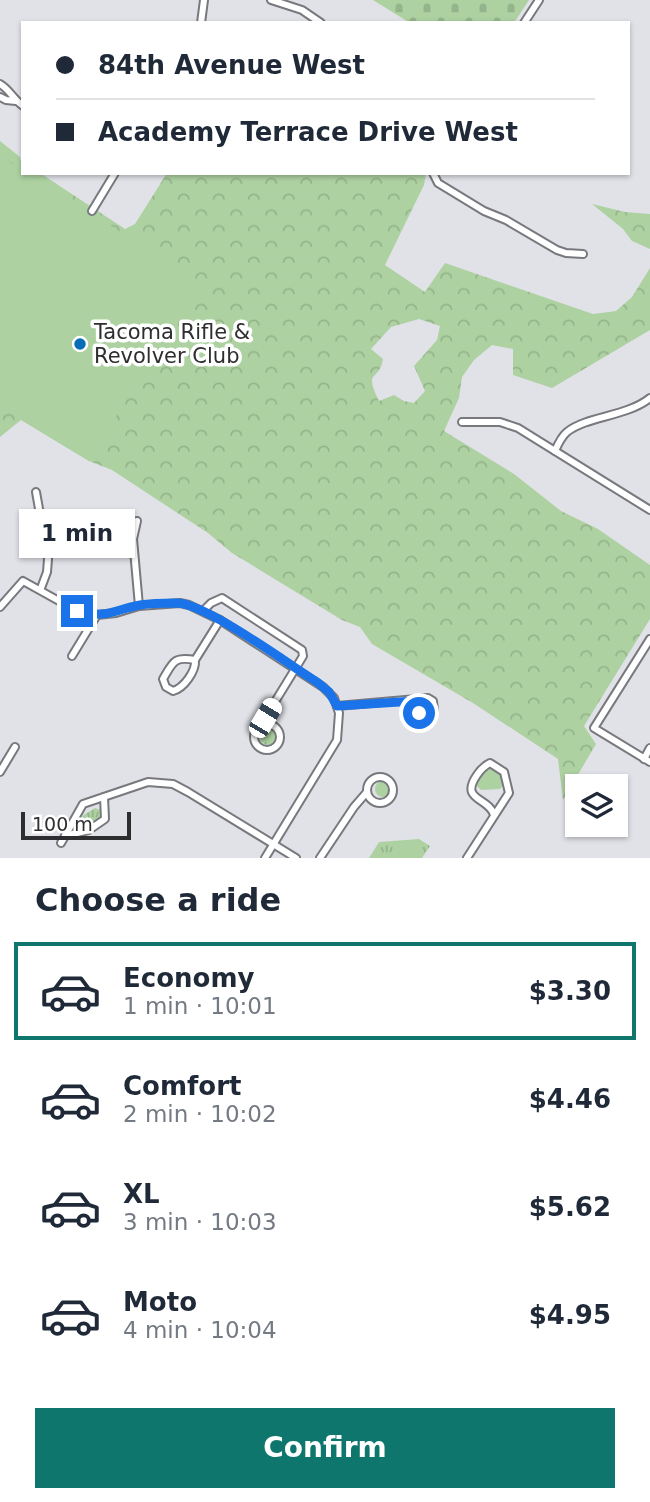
<!DOCTYPE html>
<meta charset="utf-8">
<style>
:root{--surface:#fff;--page:#f2f2f3;--text:#1f2937;--muted:#747a83;--line:#e0e1e3;--accent:#0f766e}
body{margin:0;font-family:"DejaVu Sans",sans-serif;background:var(--page);color:var(--text);height:100vh;display:flex;flex-direction:column;font-size:26px;white-space:nowrap}
*{box-sizing:border-box;margin:0}
p{font-size:23px;color:var(--muted)}
.icon{flex:none;width:38px;height:38px;fill:none;stroke:currentColor;stroke-width:2;stroke-linecap:round;stroke-linejoin:round}
.map{position:relative;height:858px;overflow:hidden}
.details{display:flex;flex-direction:column;background:var(--surface);flex:1}
.details>*{flex:none}
.guide{position:absolute;left:21px;top:21px;width:609px;height:154px;border-radius:0px;box-shadow:0 2px 5px #0004;display:grid;align-content:center;height:154px;padding:0 35px;background:var(--surface)}
.tools{position:absolute;left:565px;top:774px;display:grid;gap:14px}
.tools a{display:grid;place-items:center;width:63px;height:63px;border-radius:0px;background:var(--surface);box-shadow:0 2px 5px #0004;font-size:35px}
.scale{position:absolute;left:21px;bottom:18px;width:110px;box-sizing:border-box;padding-left:7px;border:4px solid #2e2e30;border-top:0;font-size:19px;line-height:24px;white-space:nowrap;color:#2e2e30;-webkit-text-stroke:5px #fff;paint-order:stroke}
.end{position:absolute;width:32px;height:32px;margin:-16px;border:9px solid #1a73e8;background:#fff;box-shadow:0 0 0 4px #fff}
.from{border-radius:50%}
.bubble{position:absolute;height:49px;border-radius:0px;background:var(--surface);box-shadow:0 2px 5px #0004;font-size:23px;font-weight:700;line-height:49px;text-align:center}
.car{position:absolute;width:21px;height:42px;margin:-21px -10px;border-radius:9px;box-shadow:0 0 5px 2px #0007;background:linear-gradient(#fff 24%,#345 0 40%,#fff 0 76%,#345 0 86%,#fff 0)}
.guide b{display:flex;align-items:center;gap:24px;height:66px;font-size:26px}
.guide b+b{border-top:2px solid var(--line)}
.guide i{width:18px;height:18px;background:var(--text)}
ul{padding:0;list-style:none}
li{display:flex;align-items:center;gap:21px;height:98px;margin:0 14px 10px;padding:0 21px;border:4px solid transparent;border-radius:0px}
li div{flex:1}
li b{display:block;font-size:26px}
li em{font-style:normal;font-weight:700}
li.current{border-color:var(--accent)}
li>.icon{width:63px;height:63px;stroke-width:1.5}
h2{padding:0 35px;font-size:32px;line-height:84px}
.button{display:flex;gap:14px;margin-top:auto;padding:14px 35px}
.button a{flex:1;height:80px;border-radius:0px;background:var(--accent);color:#fff;font-size:28px;font-weight:700;line-height:80px;text-align:center}
.map>svg:first-child{display:block}
.grass{fill:url(#grass-tufts)}
.forest{fill:url(#forest-crowns);fill-rule:evenodd}
.cemetery{fill:url(#cemetery-stones)}
.pitch{fill:#add1a1}
.lines{fill:none;stroke-linecap:round;stroke-linejoin:round}
.minor-casing{stroke:#78797e;stroke-width:10}
.minor{stroke:#fff;stroke-width:6}
.route{stroke:#1a73e8;stroke-width:9}
.poi-dot{fill:#086db9;stroke:#fff;stroke-width:2.5}
.labels{text-anchor:middle;stroke-width:7;stroke-linejoin:round;paint-order:stroke}
.poi-label{font-size:21px;fill:#2e2e30;stroke:#fff;text-anchor:start}
</style>
<div class="map">
<svg width="650" height="858" viewBox="0 0 650 858">
<defs>
<pattern id="grass-tufts" width="24" height="20" patternUnits="userSpaceOnUse" patternTransform="scale(1.75)"><rect width="24" height="20" fill="#add1a1"/><path d="M3 7l-1-3M5 7V3M7 7l1-3M15 17l-1-3M17 17v-4M19 17l1-3" fill="none" stroke="#95b48b"/></pattern>
<pattern id="forest-crowns" width="20" height="18" patternUnits="userSpaceOnUse" patternTransform="scale(1.75)"><rect width="20" height="18" fill="#add1a1"/><path d="M2 6a3 3 0 1 1 6 0M12 15a3 3 0 1 1 6 0" fill="none" stroke="#95b48b"/></pattern>
<pattern id="cemetery-stones" width="16" height="16" patternUnits="userSpaceOnUse" patternTransform="scale(1.75)"><rect width="16" height="16" fill="#add1a1"/><path d="M2 7V4a2 2 0 0 1 4 0v3zM10 15v-3a2 2 0 0 1 4 0v3z" fill="#95b48b"/></pattern>
</defs>
<rect width="100%" height="100%" fill="#e1e2e8"/>
<g class="grass">
<circle cx="268" cy="737" r="8"/>
<polygon points="488,767 492,767 501,775 504,784 500,789 481,790 477,786 476,781"/>
<circle cx="383" cy="789" r="8"/>
<polygon points="95,808 101,810 102,819 86,825 82,816"/>
<polygon points="419,839 430,846 422,858 369,858 379,842"/>
</g>
<g class="forest">
<path d="M 0,141 L 20,157 L 23,173 L 43,175 L 125,229 L 135,224 L 167,173 L 426,173 L 424,185 L 385,265 L 425,292 L 445,263 L 593,314 L 616,311 L 632,297 L 650,268 L 650,330 L 552,388 L 513,375 L 513,349 L 492,345 L 474,360 L 462,377 L 459,398 L 444,431 L 514,474 L 561,511 L 598,529 L 650,565 L 650,619 L 584,726 L 596,744 L 563,800 L 558,759 L 473,703 L 372,644 L 360,627 L 342,620 L 232,553 L 208,533 L 112,470 L 89,461 L 21,420 L 0,437 ZM 419,319 L 440,326 L 437,340 L 414,366 L 425,391 L 414,403 L 404,401 L 394,395 L 379,401 C 363,368 379,383 383,359 L 371,349 L 391,327 Z"/>
<polygon points="592,204 625,212 650,214 650,249 632,241 623,229"/>
</g>
<polygon class="cemetery" points="373,0 529,0 514,23 410,23"/>
<polygon class="pitch" points="0,156 23,170 23,173 27,173 198,281 89,461 0,407"/>
<g class="lines">
<defs>
<g id="minor">
<polyline points="271,0 302,10 321,23"/>
<polyline points="201,23 204,0"/>
<polyline points="524,23 539,0"/>
<path d="M 0,84 C 10,90 13,99 23,106"/>
<polyline points="0,97 6,100 16,101"/>
<polyline points="433,173 438,183 484,211 506,220 557,250 566,253 583,254"/>
<polyline points="92,211 115,173"/>
<polyline points="462,422 500,422 518,428 650,510"/>
<path d="M 555,451 C 558,444 561,437 567,432 C 587,416 626,417 650,398"/>
<polyline points="36,492 48,559 47,572 41,588"/>
<polyline points="137,521 133,539 139,606"/>
<polyline points="0,607 23,581 77,611 97,615 116,613 139,606 180,603 189,605 220,620 323,687 334,698 339,713 337,740 265,858"/>
<polyline points="203,611 211,603 222,598 302,650 303,656 300,661 265,718 266,724"/>
<polyline points="650,639 594,728 650,762"/>
<polyline points="72,656 97,615"/>
<path d="M 195,660 C 196,671 184,688 173,691 L 166,687 L 163,679 C 173,662 174,656 195,660 L 220,620"/>
<polyline points="337,706 428,698 433,701 434,710 430,714 421,714 417,710 415,700"/>
<circle cx="267" cy="737" r="13"/>
<polyline points="644,759 650,748"/>
<polyline points="0,772 15,747"/>
<circle cx="380" cy="790" r="13"/>
<polyline points="65,836 89,830 105,819 104,797"/>
<polyline points="61,843 83,804 148,782 173,784 188,792 296,858"/>
<polyline points="320,858 354,807 367,792"/>
<path d="M 467,858 L 509,793 L 504,772 L 490,763 C 484,766 481,769 477,775 C 459,801 489,797 494,815"/>
</g>
</defs>
<use href="#minor" class="minor-casing"/>
<use href="#minor" class="minor"/>
</g>
<g class="lines">
<path class="route" d="M 77,611 C 107,619 113,610 140,605 C 152,603 166,603 178,603 C 208,605 288,664 317,682 L 329,692 L 337,706 L 415,701 L 419,713"/>
</g>
<circle class="poi-dot" cx="80" cy="344" r="7"/>
<g class="labels">
<g class="poi-label">
<text x="94" y="339">Tacoma Rifle &amp;<tspan x="94" dy="24">Revolver Club</tspan></text>
</g>
</g>
</svg>
<div class="tools">
<a><svg class="icon" aria-label="layers" viewBox="0 0 24 24"><path d="M12 4l9 5-9 5-9-5zM3 14l9 5 9-5"/></svg></a>
</div>
<div class="scale">100 m</div>
<i class="end from" style="left:419px;top:713px"></i>
<i class="end" style="left:77px;top:611px"></i>
<div class="bubble" style="left:19px;top:509px;width:116px">1 min</div>
<i class="car" style="left:265px;top:718px;rotate:31deg"></i>
<div class="guide">
<b><i class="from"></i>84th Avenue West</b>
<b><i></i>Academy Terrace Drive West</b>
</div>
</div>
<section class="details">
<h2>Choose a ride</h2>
<ul>
<li class="current"><svg class="icon" aria-label="car" viewBox="0 0 24 24"><path d="M5 17H2v-5l4-1 3-4h7l3 4 3 1v5h-3M9 17h6M6 11h13"/><circle cx="7" cy="17" r="2"/><circle cx="17" cy="17" r="2"/></svg><div><b>Economy</b><p>1 min · 10:01</p></div><em>$3.30</em></li>
<li><svg class="icon" aria-label="car" viewBox="0 0 24 24"><path d="M5 17H2v-5l4-1 3-4h7l3 4 3 1v5h-3M9 17h6M6 11h13"/><circle cx="7" cy="17" r="2"/><circle cx="17" cy="17" r="2"/></svg><div><b>Comfort</b><p>2 min · 10:02</p></div><em>$4.46</em></li>
<li><svg class="icon" aria-label="car" viewBox="0 0 24 24"><path d="M5 17H2v-5l4-1 3-4h7l3 4 3 1v5h-3M9 17h6M6 11h13"/><circle cx="7" cy="17" r="2"/><circle cx="17" cy="17" r="2"/></svg><div><b>XL</b><p>3 min · 10:03</p></div><em>$5.62</em></li>
<li><svg class="icon" aria-label="car" viewBox="0 0 24 24"><path d="M5 17H2v-5l4-1 3-4h7l3 4 3 1v5h-3M9 17h6M6 11h13"/><circle cx="7" cy="17" r="2"/><circle cx="17" cy="17" r="2"/></svg><div><b>Moto</b><p>4 min · 10:04</p></div><em>$4.95</em></li>
</ul>
<div class="button"><a>Confirm</a></div>
</section>
